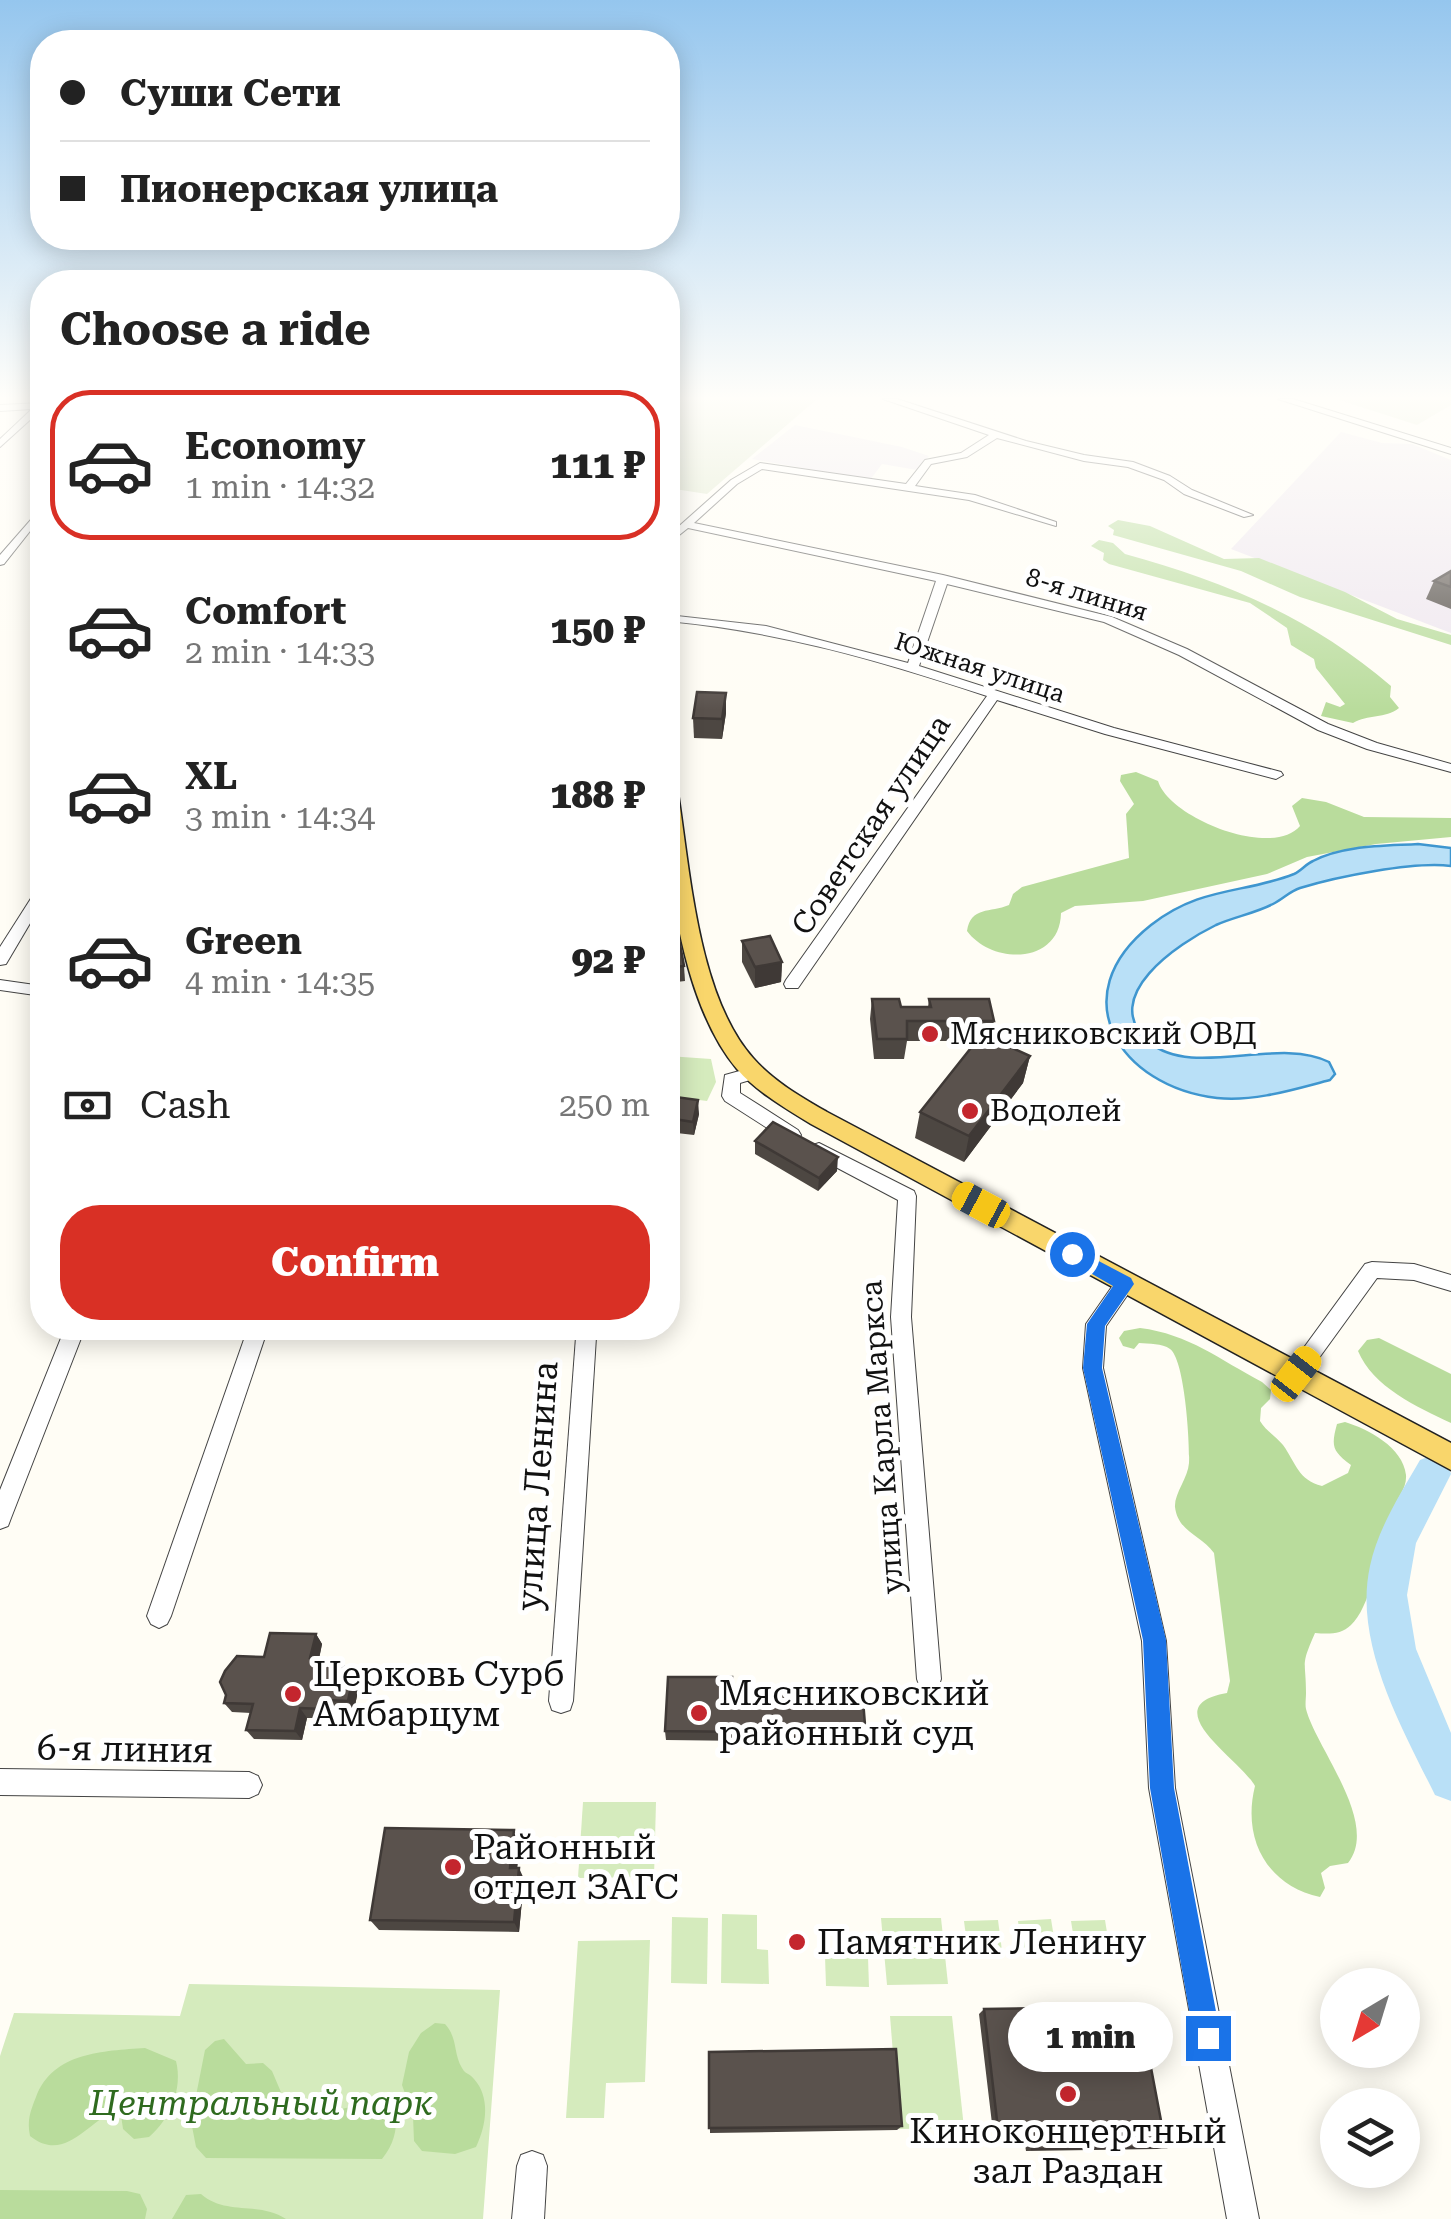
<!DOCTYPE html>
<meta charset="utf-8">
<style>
:root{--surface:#fff;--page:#f2f2f2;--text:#222;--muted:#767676;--line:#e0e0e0;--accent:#d93025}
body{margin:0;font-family:"Roboto Serif",serif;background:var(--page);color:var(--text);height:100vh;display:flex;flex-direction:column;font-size:38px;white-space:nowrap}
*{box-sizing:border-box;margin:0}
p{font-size:32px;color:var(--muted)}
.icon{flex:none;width:55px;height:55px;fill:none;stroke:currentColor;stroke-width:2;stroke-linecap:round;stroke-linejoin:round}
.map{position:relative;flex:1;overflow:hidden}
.side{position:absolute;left:30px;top:270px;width:650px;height:1070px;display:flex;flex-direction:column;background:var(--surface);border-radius:40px;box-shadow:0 5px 25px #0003}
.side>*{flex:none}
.hud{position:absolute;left:30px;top:30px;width:650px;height:220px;border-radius:40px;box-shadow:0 5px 25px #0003;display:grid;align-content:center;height:220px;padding:0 30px;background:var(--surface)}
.needle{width:65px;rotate:218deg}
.buttons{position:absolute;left:1320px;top:1968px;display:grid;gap:20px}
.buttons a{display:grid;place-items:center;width:100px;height:100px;border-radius:50%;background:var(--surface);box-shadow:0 5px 25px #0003;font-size:50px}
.end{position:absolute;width:45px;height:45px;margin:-22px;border:12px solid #1a73e8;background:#fff;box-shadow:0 0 0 5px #fff}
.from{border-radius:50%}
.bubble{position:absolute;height:70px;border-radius:35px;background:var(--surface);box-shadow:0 5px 25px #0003;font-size:32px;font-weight:800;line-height:70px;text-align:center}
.car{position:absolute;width:30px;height:60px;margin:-30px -15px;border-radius:12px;box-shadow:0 0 8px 2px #0007;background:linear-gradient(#f5c518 24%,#345 0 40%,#f5c518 0 76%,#345 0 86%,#f5c518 0)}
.hud b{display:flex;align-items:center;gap:35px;height:95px;font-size:38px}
.hud b+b{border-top:2px solid var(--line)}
.hud i{width:25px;height:25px;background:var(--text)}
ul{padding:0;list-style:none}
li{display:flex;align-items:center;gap:30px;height:150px;margin:0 20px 15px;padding:0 10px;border:5px solid transparent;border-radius:40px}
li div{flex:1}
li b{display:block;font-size:38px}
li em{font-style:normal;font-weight:800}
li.current{border-color:var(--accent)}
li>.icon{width:90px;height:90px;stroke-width:1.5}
h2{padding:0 30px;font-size:45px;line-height:120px}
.pay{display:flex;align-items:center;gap:25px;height:110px;padding:0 30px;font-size:38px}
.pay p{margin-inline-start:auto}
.primary-button{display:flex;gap:20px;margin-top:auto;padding:20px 30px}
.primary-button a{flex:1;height:115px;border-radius:40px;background:var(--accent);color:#fff;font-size:40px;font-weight:800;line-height:115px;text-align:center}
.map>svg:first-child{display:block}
.industrial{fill:#eee6ef}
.green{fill:#d5ebbd}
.forest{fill:#b9dc9c}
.cemetery{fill:#d9e3c4}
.water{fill:#b9e0f7;stroke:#3f96cf;stroke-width:2.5}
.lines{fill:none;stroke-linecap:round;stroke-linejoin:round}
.river{fill:#b9e0f7;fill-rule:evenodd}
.minor-casing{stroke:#444;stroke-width:2}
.major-casing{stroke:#222;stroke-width:3}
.minor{fill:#fff;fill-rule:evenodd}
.major{fill:#f9d66b;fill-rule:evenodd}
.wall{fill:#4d4742}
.shaded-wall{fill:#3f3936}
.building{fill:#5a524d;stroke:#3f3936;stroke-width:2.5}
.route{fill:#1a73e8}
.poi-dot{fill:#c4262e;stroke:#fff;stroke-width:4}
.labels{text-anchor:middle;stroke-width:10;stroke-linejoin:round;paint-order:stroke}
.far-street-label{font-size:25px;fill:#111;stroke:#fff}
.street-label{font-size:30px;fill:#111;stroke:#fff}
.poi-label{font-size:30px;fill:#111;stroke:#fff;text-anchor:start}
.near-street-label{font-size:35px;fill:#111;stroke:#fff}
.near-poi-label{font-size:35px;fill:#111;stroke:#fff;text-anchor:start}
.near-park-label{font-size:35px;font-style:italic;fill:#2f6b1f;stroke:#fff}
</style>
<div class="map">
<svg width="1451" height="2219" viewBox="0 0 1451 2219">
<rect width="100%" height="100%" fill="#fffdf5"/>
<g class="industrial">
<polygon points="795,425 902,447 929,456 917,470 882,464 870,480 752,459"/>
<polygon points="1341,432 1382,443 1412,444 1451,460 1451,633 1231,549"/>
</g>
<g class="green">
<polygon points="668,1056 711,1059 716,1082 707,1101 668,1096"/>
<polygon points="583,1802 656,1802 654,1877 578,1878"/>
<polygon points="722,1914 757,1915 757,1949 768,1950 769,1984 721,1983"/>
<polygon points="672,1917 708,1918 707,1984 671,1983"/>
<polygon points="881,1918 941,1918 948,1984 887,1985"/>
<polygon points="1051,1919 1056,1950 1022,1950 1018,1921"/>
<polygon points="998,1920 1002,1951 968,1952 964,1921"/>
<polygon points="1105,1920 1110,1951 1076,1952 1071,1921"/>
<polygon points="650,1940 645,2082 606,2083 604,2118 566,2118 578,1941"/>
<polygon points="825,1956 868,1957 869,1987 826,1986"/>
<polygon points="189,1984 500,1990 483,2219 0,2219 0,2056 14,2013 180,2016"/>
<polygon points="890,2016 952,2016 964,2128 899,2129"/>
</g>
<g class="forest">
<polygon points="1118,520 1150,526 1224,559 1259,558 1345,592 1397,619 1451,635 1451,645 1300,597 1241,571 1113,535 1114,530 1108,526"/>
<path d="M 1099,540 L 1113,543 L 1125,554 C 1224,581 1312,618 1391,686 L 1390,697 L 1399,708 C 1385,719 1368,714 1353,723 L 1321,716 L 1326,702 L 1340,707 L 1345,704 L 1316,668 L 1314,659 L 1291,645 L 1287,628 L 1250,603 L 1109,564 L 1103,560 L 1104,553 L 1091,546 Z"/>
<path d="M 1136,772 L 1158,781 C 1169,818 1272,859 1300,826 L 1292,806 L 1302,798 L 1326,802 L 1364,817 L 1451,818 L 1451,837 L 1376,844 L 1307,857 L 1267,874 L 1143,901 L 1075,906 L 1061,913 C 1060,965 992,965 967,931 C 971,906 990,913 1009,905 L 1013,894 L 1022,887 L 1129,858 L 1126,814 L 1134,804 L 1120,781 L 1121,775 Z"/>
<path d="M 1140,1328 C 1189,1334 1220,1360 1262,1382 L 1271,1390 L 1270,1399 L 1261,1408 L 1260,1421 C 1266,1431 1276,1436 1283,1445 C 1296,1463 1298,1480 1322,1486 L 1348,1473 L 1351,1465 C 1332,1451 1331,1446 1337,1424 L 1345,1422 C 1368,1429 1403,1447 1406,1475 C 1407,1489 1397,1497 1393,1510 C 1383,1538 1372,1606 1351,1625 C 1341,1635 1328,1634 1315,1633 C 1300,1667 1306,1660 1306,1693 C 1306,1698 1305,1705 1306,1709 C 1316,1748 1380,1823 1348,1863 L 1330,1866 L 1321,1873 L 1325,1888 L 1320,1897 C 1266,1885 1242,1838 1255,1786 C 1241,1760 1152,1706 1227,1693 L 1230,1681 L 1214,1553 C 1201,1535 1178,1532 1175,1507 C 1174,1494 1188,1478 1189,1463 C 1190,1443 1185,1360 1170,1349 C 1162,1343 1149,1344 1139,1343 L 1134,1349 L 1123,1346 L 1119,1338 L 1124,1331 Z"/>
<path d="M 1379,1338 L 1451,1374 L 1451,1423 C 1417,1407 1373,1387 1358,1351 L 1367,1340 Z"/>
<path d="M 435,2023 L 445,2024 C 458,2038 453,2053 462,2068 C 466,2075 468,2072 474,2079 C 491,2098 486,2126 476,2147 L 455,2154 L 422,2151 L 414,2141 L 413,2116 L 402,2085 L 409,2052 L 421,2033 Z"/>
<path d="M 224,2039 L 246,2064 L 263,2063 L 272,2071 L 286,2104 C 328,2122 349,2105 388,2095 L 396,2102 C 397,2125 397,2141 382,2159 L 206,2158 L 196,2147 L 191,2121 L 205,2050 L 215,2041 Z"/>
<path d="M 145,2048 L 176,2061 C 183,2089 170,2119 149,2137 L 134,2139 L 123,2129 L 121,2115 L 114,2111 C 86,2124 64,2163 30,2136 C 27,2120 30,2112 36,2097 C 53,2052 103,2051 145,2048 Z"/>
<polygon points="0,2190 127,2191 140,2194 147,2209 145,2219 0,2219"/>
<path d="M 201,2194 C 226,2216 259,2201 286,2219 L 172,2219 L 186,2195 Z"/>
</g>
<g class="cemetery">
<polygon points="668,399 817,399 707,494 668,488"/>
<polygon points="1336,399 1451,399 1451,405 1417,425"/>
</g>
<path class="water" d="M 1418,844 L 1451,848 L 1451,866 C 1414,861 1336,877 1300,888 C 1290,891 1283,899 1273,904 C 1256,913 1234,917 1216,925 C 1179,943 1097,997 1149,1042 C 1192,1079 1278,1036 1329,1062 L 1335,1074 L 1330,1080 C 1295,1089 1255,1102 1217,1098 C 1120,1087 1061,996 1151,925 C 1201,886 1243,894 1294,874 C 1301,871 1306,864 1313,861 C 1342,845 1386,846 1418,844 Z"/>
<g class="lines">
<path class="river" d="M 1433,1455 L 1446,1460 L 1451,1474 L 1416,1543 L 1407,1595 L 1416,1649 L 1451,1733 L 1451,1801 L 1435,1795 C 1402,1728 1353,1643 1370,1566 C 1378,1528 1401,1493 1420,1460 Z"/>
<defs>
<g id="minor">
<path d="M 883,399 L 897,399 L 1026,441 L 1084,455 L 1133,462 L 1170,476 L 1192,490 L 1253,515 L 1244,517 L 1184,494 L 1164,480 L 1128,467 L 1084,461 L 997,438 L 967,457 L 931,464 L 915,486 L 975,495 L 1056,522 L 1056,526 L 969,500 L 762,469 L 737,484 L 694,523 L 943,575 L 1112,617 L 1187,649 L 1328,724 L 1377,743 L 1451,764 L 1451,772 L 1367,749 L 1318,730 L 1179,655 L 1104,622 L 947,584 L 919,666 L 1114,728 L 1281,772 L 1283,775 L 1276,779 L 1105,734 L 997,700 L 798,988 L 786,988 L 784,984 L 786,980 L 987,696 C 878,660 782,632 668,621 L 668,615 L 766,626 L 908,663 L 936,581 L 688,528 L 668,544 L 668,536 L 731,480 L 760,463 L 906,484 L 925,460 L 961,453 L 989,435 Z"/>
<polygon points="1278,399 1293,399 1451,448 1451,454"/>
<polygon points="42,403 42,409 0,447 0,439 32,409 0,411 0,405"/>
<polygon points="42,507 42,516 4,564 0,565 0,555"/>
<polygon points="42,887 42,903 6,964 0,965 0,947 37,889"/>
<polygon points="0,980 42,986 42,996 0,990"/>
<polygon points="754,1067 763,1073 760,1077 740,1083 740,1093 798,1130 801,1135 798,1140 786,1140 725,1101 722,1096 725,1075"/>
<polygon points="819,1143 914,1191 916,1196 911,1317 941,1679 938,1688 929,1691 920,1688 917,1679 891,1317 898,1200 813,1155 810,1150 813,1145"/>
<polygon points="1372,1262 1414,1264 1451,1275 1451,1291 1414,1280 1377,1278 1303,1380 1296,1383 1289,1380 1286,1374 1289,1368 1365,1264"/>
<polygon points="1125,1276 1132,1278 1135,1284 1106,1326 1103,1368 1166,1641 1175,1788 1259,2219 1227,2219 1149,1788 1142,1641 1083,1368 1086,1324 1118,1278"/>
<polygon points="65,1328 85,1328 11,1518 8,1526 0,1529 0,1490"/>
<polygon points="248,1328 268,1328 171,1616 167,1624 159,1628 151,1624 147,1616"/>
<polygon points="586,1328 593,1331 596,1337 573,1701 570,1710 561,1713 552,1710 549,1701 576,1337 579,1331"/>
<polygon points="0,1769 249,1772 258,1776 262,1785 258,1794 249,1798 0,1795"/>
<polygon points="532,2151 543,2155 547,2166 544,2219 512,2219 517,2166 521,2155"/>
</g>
<path id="major" d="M 668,782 L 677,787 C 690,868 697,995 753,1058 C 773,1081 801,1097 827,1112 L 1451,1443 L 1451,1470 L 811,1124 C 785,1108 757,1092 737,1069 C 682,1004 662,864 668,782 Z"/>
</defs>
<use href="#minor" class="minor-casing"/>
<use href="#major" class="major-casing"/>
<use href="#minor" class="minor"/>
<use href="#major" class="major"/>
</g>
<g class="wall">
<polygon points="1451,571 1451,609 1426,599 1434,581"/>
<polygon points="726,713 722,739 694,738 693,718"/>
<polygon points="668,884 684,966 685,981 668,983"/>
<polygon points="742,941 782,962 781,982 755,988 742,962"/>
<polygon points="872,999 901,1007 928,1007 929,999 994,1021 990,1038 1030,1056 1023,1083 964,1162 915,1138 920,1112 977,1041 907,1041 904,1059 874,1059 870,1019"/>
<polygon points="668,1096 699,1114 694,1135 668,1132"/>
<polygon points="755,1141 837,1171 818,1191 755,1154"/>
<polygon points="316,1634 322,1644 319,1659 361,1677 354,1710 332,1709 330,1718 307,1718 302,1740 254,1739 246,1730 251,1713 232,1712 224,1703"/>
<polygon points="731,1688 866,1737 863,1745 748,1746 748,1741 666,1740 665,1731"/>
<polygon points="514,1830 520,1841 517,1868 524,1879 519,1932 379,1930 370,1920"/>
<polygon points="984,2009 1124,2052 1166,2147 1157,2149 1026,2151 1023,2132 993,2132 979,2014"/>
<polygon points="709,2052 902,2126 897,2130 710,2133"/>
</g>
<g class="shaded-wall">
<polygon points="726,693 726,713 722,739 722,719"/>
<polygon points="782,962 781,982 755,988 755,967"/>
<polygon points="1030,1056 1023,1083 964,1162 969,1136"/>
<polygon points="698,1100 699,1114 694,1135 693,1122"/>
<polygon points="838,1157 837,1171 818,1191 819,1178"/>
<polygon points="316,1634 322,1644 317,1668 310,1658"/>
<polygon points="355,1667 361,1677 354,1710 348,1701"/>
<polygon points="326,1700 332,1709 330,1718 324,1709"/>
<polygon points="300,1708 307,1718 302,1740 295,1731"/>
<polygon points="514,1830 520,1841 516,1879 510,1868"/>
<polygon points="519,1868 524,1879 519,1932 514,1922"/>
</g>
<g class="building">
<polygon points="1451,571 1451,587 1434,581"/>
<polygon points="697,692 726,693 722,719 693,718"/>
<polygon points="668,884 669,884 684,966 668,968"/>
<polygon points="770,936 782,962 755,967 742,941"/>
<polygon points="872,999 899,999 901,1007 931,1007 929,999 989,999 994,1021 907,1021 907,1039 877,1039"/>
<polygon points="982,1034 1030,1056 969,1136 920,1112"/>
<polygon points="668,1096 698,1100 693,1122 668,1118"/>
<polygon points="773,1122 838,1157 819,1178 755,1141"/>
<polygon points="270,1633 316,1634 310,1658 332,1659 330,1666 355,1667 348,1701 326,1700 324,1709 300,1708 295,1731 246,1730 253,1704 224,1703 226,1695 220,1682 225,1671 237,1656 264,1657"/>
<polygon points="668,1677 732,1677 731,1688 862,1688 866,1737 748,1737 748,1732 665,1731"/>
<polygon points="385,1828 514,1830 510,1868 519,1868 514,1922 370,1920"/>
<polygon points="1116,2007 1124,2052 1148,2052 1166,2147 1032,2149 1029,2129 998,2129 984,2009"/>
<polygon points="896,2049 902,2126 709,2128 709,2052"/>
</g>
<linearGradient id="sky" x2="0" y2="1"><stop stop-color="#95c6ee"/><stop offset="0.56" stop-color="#fffefa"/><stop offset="1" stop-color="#fffefa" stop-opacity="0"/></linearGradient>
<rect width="1451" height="710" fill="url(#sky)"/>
<polygon class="route" points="1072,1247 1131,1278 1134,1284 1105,1326 1102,1368 1166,1640 1174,1788 1221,2038 1217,2048 1208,2052 1198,2048 1194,2038 1150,1788 1143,1640 1083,1368 1087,1324 1113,1286 1066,1259 1063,1254"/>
<g class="poi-dot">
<circle cx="930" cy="1034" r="10"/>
<circle cx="970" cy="1111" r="10"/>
<circle cx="293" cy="1694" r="10"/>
<circle cx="699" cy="1713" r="10"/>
<circle cx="453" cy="1867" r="10"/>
<circle cx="797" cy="1942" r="10"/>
<circle cx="1068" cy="2094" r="10"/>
</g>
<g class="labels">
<g class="far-street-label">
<text transform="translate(1087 594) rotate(17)" y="9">8-я линия</text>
<text transform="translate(980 667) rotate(18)" y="9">Южная улица</text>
</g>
<g class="street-label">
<text transform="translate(871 825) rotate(-56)" y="10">Советская улица</text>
<text transform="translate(882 1437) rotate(-94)" y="10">улица Карла Маркса</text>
</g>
<g class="poi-label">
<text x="950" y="1044">Мясниковский ОВД</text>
<text x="990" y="1121">Водолей</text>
</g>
<g class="near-street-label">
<text transform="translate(537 1486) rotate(-86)" y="12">улица Ленина</text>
<text transform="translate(125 1749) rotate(1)" y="12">6-я линия</text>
</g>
<g class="near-poi-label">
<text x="313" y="1686">Церковь Сурб<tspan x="313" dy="40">Амбарцум</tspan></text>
<text x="719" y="1705">Мясниковский<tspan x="719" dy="40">районный суд</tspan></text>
<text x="473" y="1859">Районный<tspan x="473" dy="40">отдел ЗАГС</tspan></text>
<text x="817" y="1954">Памятник Ленину</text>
<text x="1068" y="2143" text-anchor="middle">Киноконцертный<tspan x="1068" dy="40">зал Раздан</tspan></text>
</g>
<g class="near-park-label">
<text x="261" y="2115">Центральный парк</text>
</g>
</g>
</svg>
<div class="buttons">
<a><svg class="needle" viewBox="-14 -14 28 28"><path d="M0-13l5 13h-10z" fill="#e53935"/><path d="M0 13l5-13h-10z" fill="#767676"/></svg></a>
<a><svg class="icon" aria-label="layers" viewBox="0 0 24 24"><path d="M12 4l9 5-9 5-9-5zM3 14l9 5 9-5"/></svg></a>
</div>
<i class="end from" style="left:1072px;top:1254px"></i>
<i class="end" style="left:1208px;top:2038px"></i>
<div class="bubble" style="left:1008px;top:2002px;width:165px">1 min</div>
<i class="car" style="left:981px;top:1205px;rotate:298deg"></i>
<i class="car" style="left:1296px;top:1374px;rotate:38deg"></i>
<div class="hud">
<b><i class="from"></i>Суши Сети</b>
<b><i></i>Пионерская улица</b>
</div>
<section class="side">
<h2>Choose a ride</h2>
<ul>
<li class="current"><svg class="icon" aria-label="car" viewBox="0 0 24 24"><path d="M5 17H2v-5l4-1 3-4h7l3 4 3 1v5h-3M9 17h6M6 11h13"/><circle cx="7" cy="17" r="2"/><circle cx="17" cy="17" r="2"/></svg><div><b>Economy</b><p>1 min · 14:32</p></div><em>111 ₽</em></li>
<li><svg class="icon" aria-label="car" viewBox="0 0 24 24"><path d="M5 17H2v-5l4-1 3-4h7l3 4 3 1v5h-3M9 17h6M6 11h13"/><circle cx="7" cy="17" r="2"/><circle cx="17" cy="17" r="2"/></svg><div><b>Comfort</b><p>2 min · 14:33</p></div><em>150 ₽</em></li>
<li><svg class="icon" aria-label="car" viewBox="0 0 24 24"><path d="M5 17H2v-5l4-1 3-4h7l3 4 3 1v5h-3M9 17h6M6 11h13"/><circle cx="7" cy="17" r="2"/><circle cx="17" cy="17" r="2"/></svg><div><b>XL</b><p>3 min · 14:34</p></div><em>188 ₽</em></li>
<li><svg class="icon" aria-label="car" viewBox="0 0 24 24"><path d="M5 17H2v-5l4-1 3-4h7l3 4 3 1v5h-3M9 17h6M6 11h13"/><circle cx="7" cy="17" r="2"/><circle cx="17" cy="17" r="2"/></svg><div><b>Green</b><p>4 min · 14:35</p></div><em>92 ₽</em></li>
</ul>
<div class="pay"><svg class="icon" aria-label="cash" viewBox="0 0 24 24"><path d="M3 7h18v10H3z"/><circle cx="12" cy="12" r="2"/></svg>Cash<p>250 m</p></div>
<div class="primary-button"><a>Confirm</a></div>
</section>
</div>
